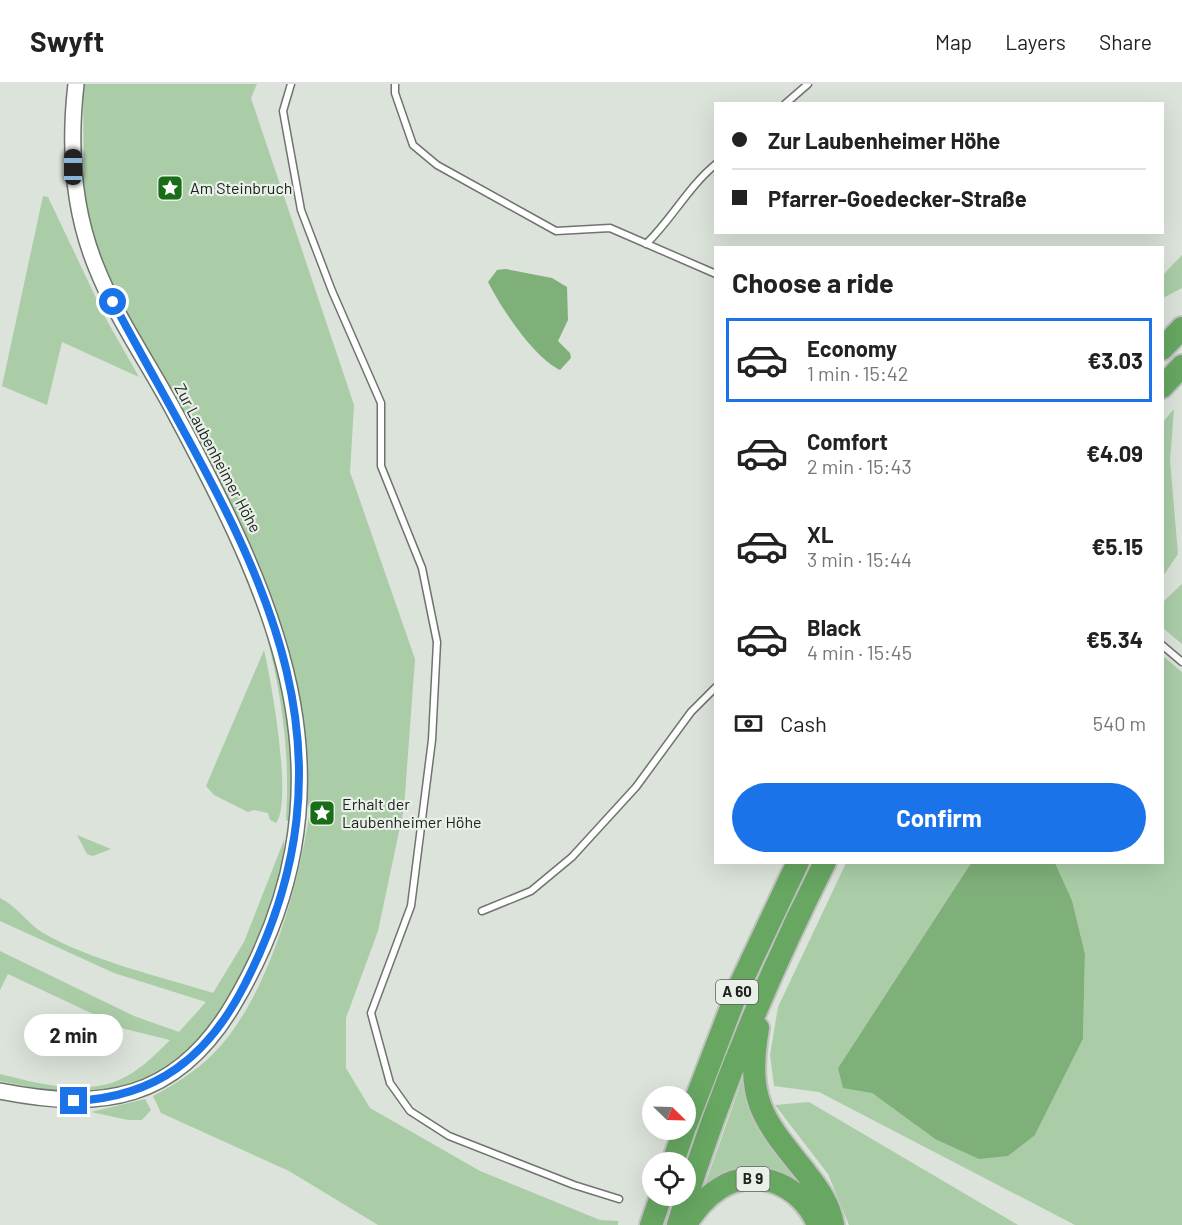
<!DOCTYPE html>
<meta charset="utf-8">
<style>
:root{--surface:#fff;--page:#f2f2f2;--text:#222;--muted:#767676;--line:#e0e0e0;--accent:#1a73e8}
body{margin:0;font-family:Barlow,sans-serif;background:var(--page);color:var(--text);height:100vh;display:flex;flex-direction:column;font-size:22px;white-space:nowrap}
*{box-sizing:border-box;margin:0}
p{font-size:20px;color:var(--muted)}
.icon{flex:none;width:33px;height:33px;fill:none;stroke:currentColor;stroke-width:2;stroke-linecap:round;stroke-linejoin:round}
.map{position:relative;flex:1;overflow:hidden}
.sheet{position:absolute;left:714px;top:162px;width:450px;height:618px;display:flex;flex-direction:column;background:var(--surface);border-radius:0px;box-shadow:0 6px 24px #0002}
.sheet>*{flex:none}
.guide{position:absolute;left:714px;top:18px;width:450px;height:132px;border-radius:0px;box-shadow:0 6px 24px #0002;display:grid;align-content:center;height:132px;padding:0 18px;background:var(--surface)}
.needle{width:39px;rotate:113deg}
.controls{position:absolute;left:642px;top:1002px;display:grid;gap:12px}
.controls a{display:grid;place-items:center;width:54px;height:54px;border-radius:50%;background:var(--surface);box-shadow:0 6px 24px #0002;font-size:30px}
.end{position:absolute;width:27px;height:27px;margin:-14px;border:8px solid #1a73e8;background:#fff;box-shadow:0 0 0 3px #fff}
.from{border-radius:50%}
.bubble{position:absolute;height:42px;border-radius:21px;background:var(--surface);box-shadow:0 6px 24px #0002;font-size:20px;font-weight:700;line-height:42px;text-align:center}
.car{position:absolute;width:18px;height:36px;margin:-18px -9px;border-radius:8px;box-shadow:0 0 4px 2px #0007;background:linear-gradient(#222 24%,#8ab4d8 0 40%,#222 0 76%,#8ab4d8 0 86%,#222 0)}
.guide b{display:flex;align-items:center;gap:21px;height:57px;font-size:22px}
.guide b+b{border-top:2px solid var(--line)}
.guide i{width:15px;height:15px;background:var(--text)}
ul{padding:0;list-style:none}
li{display:flex;align-items:center;gap:18px;height:84px;margin:0 12px 9px;padding:0 6px;border:3px solid transparent;border-radius:0px}
li div{flex:1}
li b{display:block;font-size:22px}
li em{font-style:normal;font-weight:700}
li.on{border-color:var(--accent)}
li>.icon{width:54px;height:54px;stroke-width:1.5}
h2{padding:0 18px;font-size:27px;line-height:72px}
.pay{display:flex;align-items:center;gap:15px;height:66px;padding:0 18px;font-size:22px}
.pay p{margin-inline-start:auto}
.primary-button{display:flex;gap:12px;margin-top:auto;padding:12px 18px}
.primary-button a{flex:1;height:69px;border-radius:36px;background:var(--accent);color:#fff;font-size:24px;font-weight:700;line-height:69px;text-align:center}
header{display:flex;align-items:center;gap:36px;box-sizing:border-box;height:84px;padding:0 30px;background:var(--surface);border-bottom:2px solid var(--line)}
header strong{font-size:28px}
nav{display:flex;gap:33px;margin-inline-start:auto;font-size:21px}
.map>svg:first-child{display:block}
.green{fill:#aacda7}
.water{fill:#7fb07a}
.lines{fill:none;stroke-linecap:round;stroke-linejoin:round}
.service-casing{stroke:#6e756d;stroke-width:9}
.tertiary-casing{stroke:#6e756d;stroke-width:18}
.motorway-casing{stroke:#c1c1c0;stroke-width:26}
.service{stroke:#fff;stroke-width:6}
.tertiary{stroke:#fff;stroke-width:15}
.motorway{stroke:#67a762;stroke-width:22}
.route{stroke:#1a73e8;stroke-width:8}
.labels{text-anchor:middle;stroke-width:4.5;stroke-linejoin:round;paint-order:stroke}
.shield{fill:#e8f0e8;stroke:#5c605b;stroke-width:1.5}
.shield-label{font-size:15px;font-weight:bold;fill:#20221f}
.poi-label{font-size:16px;fill:#20221f;stroke:#e8f0e8;text-anchor:start}
.street-label{font-size:16px;fill:#20221f;stroke:#e8f0e8}
</style>
<header>
<strong>Swyft</strong>
<nav><a>Map</a><a>Layers</a><a>Share</a></nav>
</header>
<div class="map">
<svg width="1182" height="1141" viewBox="0 0 1182 1141">
<rect width="100%" height="100%" fill="#dbe3da"/>
<g class="green">
<path d="M 83,0 L 257,0 L 251,14 L 354,321 L 350,388 L 415,575 L 404,724 L 378,847 L 346,934 L 346,984 L 370,1024 L 480,1087 L 600,1136 L 618,1137 L 618,1141 L 378,1141 L 289,1087 L 161,1029 L 153,1012 C 175,1000 195,988 213,970 C 268,915 299,801 310,726 L 307,717 L 297,604 L 280,537 L 252,465 L 188,339 L 121,222 L 95,167 L 84,122 Z"/>
<polygon points="43,112 48,113 106,235 139,293 62,258 47,321 2,302"/>
<polygon points="1182,171 1182,204 1163,214 1163,191"/>
<polygon points="1174,325 1170,377 1178,470 1163,492 1163,338"/>
<polygon points="1182,500 1182,560 1163,544 1162,519"/>
<path d="M 256,511 L 274,557 L 294,671 L 289,738 L 286,736 C 291,652 278,591 256,511 Z"/>
<path d="M 264,566 C 271,595 293,718 276,739 L 270,736 L 268,729 L 254,726 L 248,728 L 214,711 L 206,702 Z"/>
<polygon points="1163,572 1182,588 1182,1141 1075,1141 819,1008 774,1002 770,971 778,923 846,779 971,779 838,984 935,1055 1035,1051 1083,955 1085,870 1072,816 1055,779 1162,778"/>
<polygon points="77,751 111,765 93,772 87,770"/>
<path d="M 284,756 C 287,772 271,823 265,840 C 240,916 185,996 100,1007 C 67,1011 32,1004 0,997 L 0,990 C 36,999 83,1012 119,996 C 138,988 155,971 170,956 L 125,945 L 8,890 L 0,906 L 0,867 L 134,932 L 179,948 L 206,918 L 114,889 L 0,837 L 0,814 C 17,822 27,839 43,849 C 92,877 159,892 213,909 L 244,858 Z"/>
<polygon points="747,982 810,1103 793,1099 702,1109"/>
<polygon points="145,1015 151,1026 142,1036 128,1036 91,1028"/>
<polygon points="809,1018 1018,1141 849,1141 828,1090 775,1021"/>
</g>
<g class="water">
<path d="M 506,185 L 552,194 L 567,203 L 568,236 L 558,257 L 570,269 L 571,274 L 560,286 C 533,273 502,225 488,198 L 497,186 Z"/>
<polygon points="971,779 1055,779 1072,816 1085,870 1083,955 1035,1051 1008,1072 979,1075 935,1055 872,1009 843,1004 838,984"/>
</g>
<g class="lines">
<defs>
<g id="service">
<polyline points="291,0 283,27 301,126 332,207 381,319 381,382 422,484 437,558 432,656 411,822 371,929 390,999 410,1027 449,1052 574,1101 619,1115"/>
<polyline points="395,0 395,9 413,61 437,81 556,147 610,144 716,190"/>
<polyline points="785,20 808,0"/>
<path d="M 646,160 C 672,135 688,103 716,80"/>
<polyline points="1162,561 1182,578"/>
<polyline points="482,827 531,807 572,773 636,703 691,628 716,603"/>
</g>
<path id="tertiary" d="M 0,1007 C 102,1027 176,1017 233,921 C 361,705 283,530 175,329 C 149,280 115,232 95,180 C 72,122 69,61 76,0"/>
<g id="motorway">
<polyline points="1162,265 1182,244"/>
<polyline points="1162,303 1182,282"/>
<path d="M 758,944 C 746,1017 762,1034 806,1089 C 818,1104 830,1121 833,1141"/>
<polyline points="686,1041 739,903 798,778"/>
<polyline points="673,1078 684,1046"/>
<polyline points="651,1141 661,1112"/>
<path d="M 678,1141 C 716,1016 766,895 825,778"/>
<path d="M 685,1141 C 695,1127 704,1114 720,1104 C 757,1081 803,1102 818,1141"/>
</g>
</defs>
<use href="#service" class="service-casing"/>
<use href="#tertiary" class="tertiary-casing"/>
<use href="#motorway" class="motorway-casing"/>
<use href="#service" class="service"/>
<use href="#tertiary" class="tertiary"/>
<use href="#motorway" class="motorway"/>
</g>
<g class="lines">
<path class="route" d="M 74,1017 C 157,1013 208,973 245,900 C 380,636 234,446 113,218"/>
</g>
<defs>
<symbol id="sight-square" viewBox="-11 -11 22 22"><rect x="-9" y="-9" width="18" height="18" rx="4" fill="#186d16" stroke="#e8f0e8"/><path d="M0-6L1.8-2.2L6-1.7L2.9 1.2L3.7 5.4L0 3.3L-3.7 5.4L-2.9 1.2L-6-1.7L-1.8-2.2Z" fill="#fff"/></symbol>
</defs>
<g fill-rule="evenodd">
<use href="#sight-square" x="155" y="89" width="30" height="30"/>
<use href="#sight-square" x="307" y="714" width="30" height="30"/>
</g>
<g class="labels">
<g class="shield">
<rect x="716" y="896" width="42" height="24" rx="4.5"/>
<rect x="736.5" y="1083" width="33" height="24" rx="4.5"/>
</g>
<g class="shield-label">
<text x="737" y="913">A 60</text>
<text x="753" y="1100">B 9</text>
</g>
<g class="poi-label">
<text x="190" y="110">Am Steinbruch</text>
<text x="342" y="726">Erhalt der<tspan x="342" dy="18">Laubenheimer Höhe</tspan></text>
</g>
<g class="street-label">
<text transform="translate(218 374) rotate(62)" y="6">Zur Laubenheimer Höhe</text>
</g>
</g>
</svg>
<div class="controls">
<a><svg class="needle" viewBox="-14 -14 28 28"><path d="M0-13l5 13h-10z" fill="#e53935"/><path d="M0 13l5-13h-10z" fill="#767676"/></svg></a>
<a><svg class="icon" aria-label="locate" viewBox="0 0 24 24"><circle cx="12" cy="12" r="6"/><path d="M12 2v4M12 18v4M2 12h4M18 12h4"/></svg></a>
</div>
<i class="end from" style="left:113px;top:218px"></i>
<i class="end" style="left:74px;top:1017px"></i>
<div class="bubble" style="left:24px;top:930px;width:99px">2 min</div>
<i class="car" style="left:73px;top:83px;rotate:0deg"></i>
<div class="guide">
<b><i class="from"></i>Zur Laubenheimer Höhe</b>
<b><i></i>Pfarrer-Goedecker-Straße</b>
</div>
<section class="sheet">
<h2>Choose a ride</h2>
<ul>
<li class="on"><svg class="icon" aria-label="car" viewBox="0 0 24 24"><path d="M5 17H2v-5l4-1 3-4h7l3 4 3 1v5h-3M9 17h6M6 11h13"/><circle cx="7" cy="17" r="2"/><circle cx="17" cy="17" r="2"/></svg><div><b>Economy</b><p>1 min · 15:42</p></div><em>€3.03</em></li>
<li><svg class="icon" aria-label="car" viewBox="0 0 24 24"><path d="M5 17H2v-5l4-1 3-4h7l3 4 3 1v5h-3M9 17h6M6 11h13"/><circle cx="7" cy="17" r="2"/><circle cx="17" cy="17" r="2"/></svg><div><b>Comfort</b><p>2 min · 15:43</p></div><em>€4.09</em></li>
<li><svg class="icon" aria-label="car" viewBox="0 0 24 24"><path d="M5 17H2v-5l4-1 3-4h7l3 4 3 1v5h-3M9 17h6M6 11h13"/><circle cx="7" cy="17" r="2"/><circle cx="17" cy="17" r="2"/></svg><div><b>XL</b><p>3 min · 15:44</p></div><em>€5.15</em></li>
<li><svg class="icon" aria-label="car" viewBox="0 0 24 24"><path d="M5 17H2v-5l4-1 3-4h7l3 4 3 1v5h-3M9 17h6M6 11h13"/><circle cx="7" cy="17" r="2"/><circle cx="17" cy="17" r="2"/></svg><div><b>Black</b><p>4 min · 15:45</p></div><em>€5.34</em></li>
</ul>
<div class="pay"><svg class="icon" aria-label="cash" viewBox="0 0 24 24"><path d="M3 7h18v10H3z"/><circle cx="12" cy="12" r="2"/></svg>Cash<p>540 m</p></div>
<div class="primary-button"><a>Confirm</a></div>
</section>
</div>
